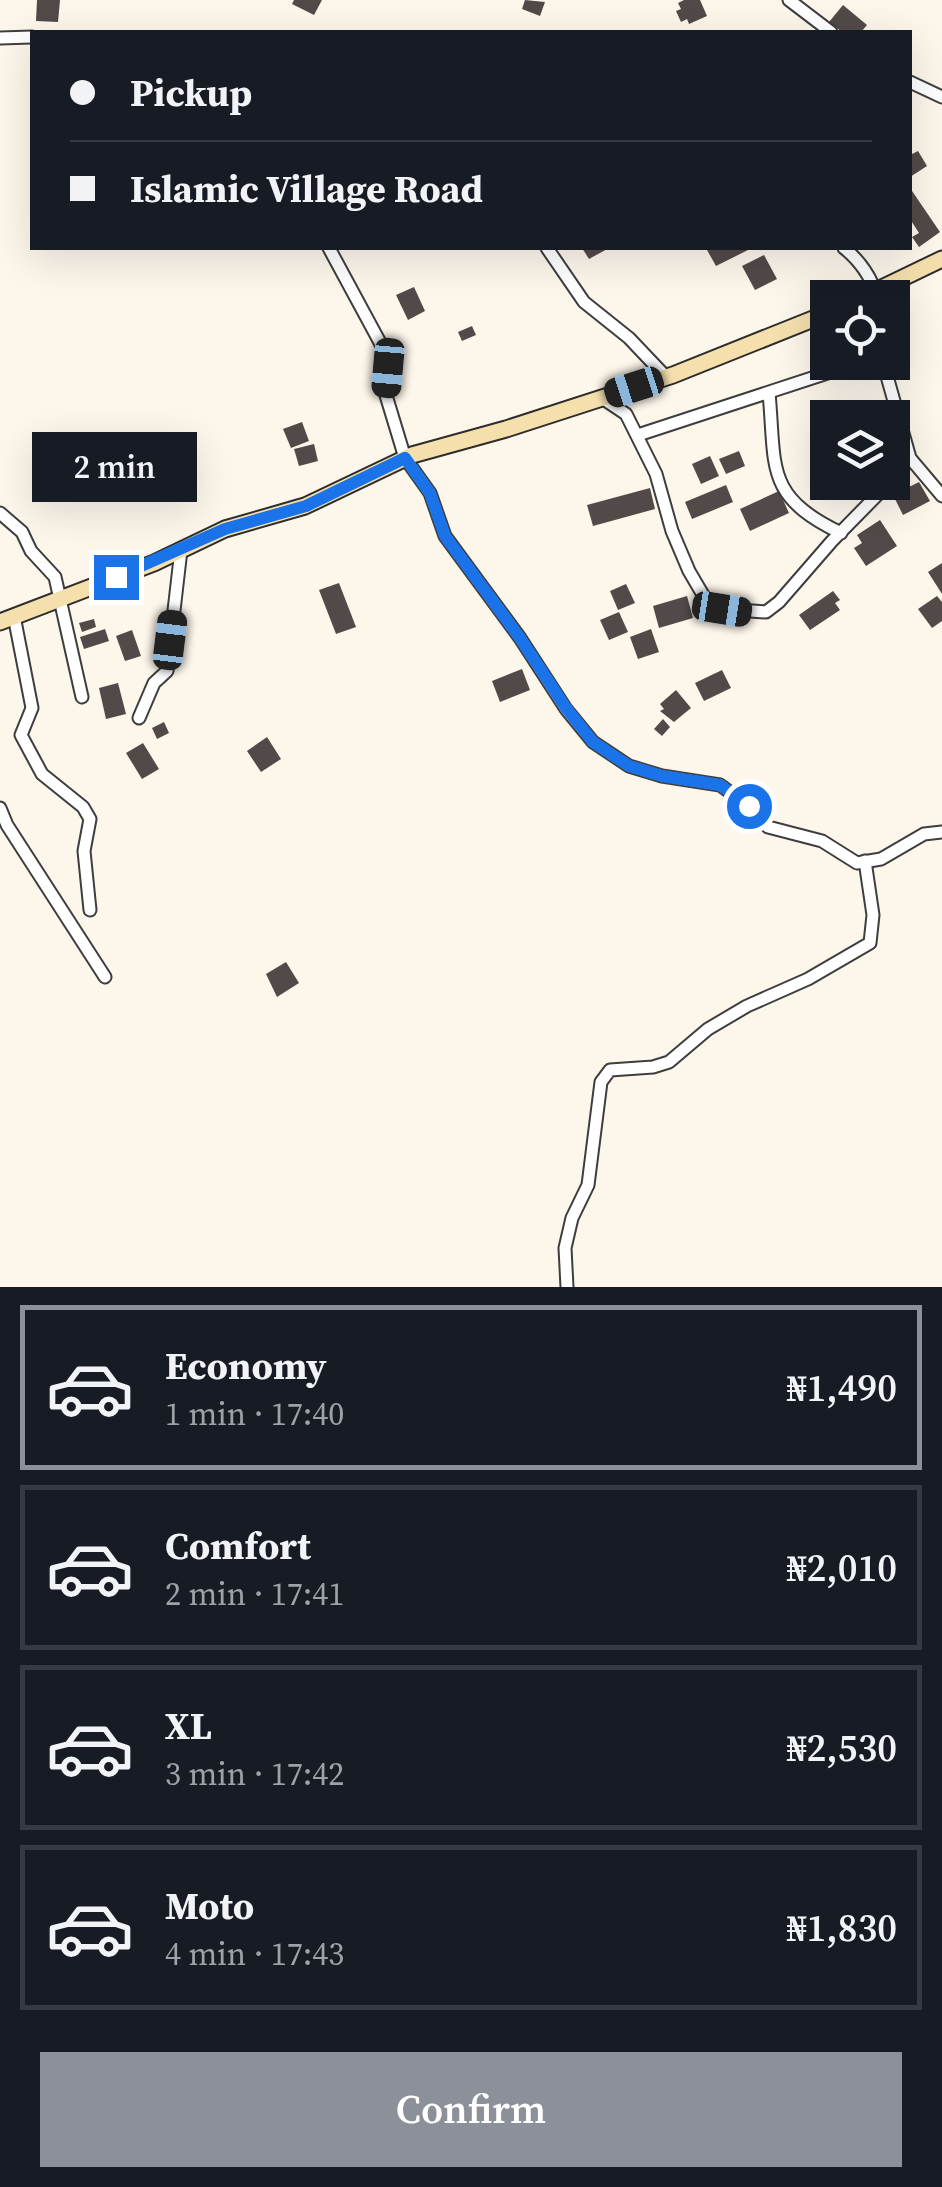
<!DOCTYPE html>
<meta charset="utf-8">
<style>
:root{--surface:#171b24;--page:#242831;--text:#f1f3f6;--muted:#9ea1a6;--line:#363941;--accent:#8c9099}
body{margin:0;font-family:"Source Serif 4",serif;background:var(--page);color:var(--text);height:100vh;display:flex;flex-direction:column;font-size:38px;white-space:nowrap}
*{box-sizing:border-box;margin:0}
p{font-size:32px;color:var(--muted)}
.icon{flex:none;width:55px;height:55px;fill:none;stroke:currentColor;stroke-width:2;stroke-linecap:round;stroke-linejoin:round}
.map{position:relative;height:1287px;overflow:hidden}
.side{display:flex;flex-direction:column;background:var(--surface);flex:1}
.side>*{flex:none}
.top-card{position:absolute;left:30px;top:30px;width:882px;height:220px;border-radius:0px;box-shadow:0 10px 40px #0002;display:grid;align-content:center;height:220px;padding:0 40px;background:var(--surface)}
.buttons{position:absolute;left:810px;top:280px;display:grid;gap:20px}
.buttons a{display:grid;place-items:center;width:100px;height:100px;border-radius:0px;background:var(--surface);box-shadow:0 10px 40px #0002;font-size:50px}
.end{position:absolute;width:45px;height:45px;margin:-22px;border:12px solid #1a73e8;background:#fff;box-shadow:0 0 0 5px #fff}
.from{border-radius:50%}
.bubble{position:absolute;height:70px;border-radius:0px;background:var(--surface);box-shadow:0 10px 40px #0002;font-size:32px;font-weight:600;line-height:70px;text-align:center}
.car{position:absolute;width:30px;height:60px;margin:-30px -15px;border-radius:12px;box-shadow:0 0 8px 2px #0007;background:linear-gradient(#222 24%,#8ab4d8 0 40%,#222 0 76%,#8ab4d8 0 86%,#222 0)}
.top-card b{display:flex;align-items:center;gap:35px;height:95px;font-size:38px}
.top-card b+b{border-top:2px solid var(--line)}
.top-card i{width:25px;height:25px;background:var(--text)}
ul{padding:18px 0 0;list-style:none}
li{display:flex;align-items:center;gap:30px;height:165px;margin:0 20px 15px;padding:0 20px;border:5px solid var(--line);border-radius:0px}
li div{flex:1}
li b{display:block;font-size:38px}
li em{font-style:normal;font-weight:600}
li.active{border-color:var(--accent)}
li>.icon{width:90px;height:90px;stroke-width:1.5}
.cta{display:flex;gap:20px;margin-top:auto;padding:20px 40px}
.cta a{flex:1;height:115px;border-radius:0px;background:var(--accent);color:#fff;font-size:40px;font-weight:600;line-height:115px;text-align:center}
.map>svg:first-child{display:block}
.building{fill:#524a48}
.lines{fill:none;stroke-linecap:round;stroke-linejoin:round}
.street-casing{stroke:#3e3e3e;stroke-width:15}
.secondary-casing{stroke:#2d2d2d;stroke-width:19}
.street{stroke:#fff;stroke-width:11}
.secondary{stroke:#f5e0ad;stroke-width:15}
.route{stroke:#1a73e8;stroke-width:12}
</style>
<div class="map">
<svg width="942" height="1287" viewBox="0 0 942 1287">
<rect width="100%" height="100%" fill="#fdf6eb"/>
<g class="building">
<polygon points="37,0 60,0 58,22 36,21"/>
<polygon points="294,0 322,0 314,15 292,4"/>
<polygon points="525,0 545,2 540,16 522,9"/>
<polygon points="684,0 700,0 707,16 689,24 687,19 681,22 676,11 681,9 678,3"/>
<polygon points="843,5 867,25 861,32 842,32 829,22"/>
<polygon points="918,151 927,166 910,177 910,155"/>
<polygon points="910,188 940,232 919,247 912,237 919,233 910,219"/>
<polygon points="582,248 609,248 589,259"/>
<polygon points="711,248 752,248 716,266 707,250"/>
<polygon points="764,255 777,279 755,290 742,266"/>
<polygon points="414,287 425,311 408,320 396,295"/>
<polygon points="472,326 476,335 462,341 458,332"/>
<polygon points="302,422 309,441 291,448 283,429"/>
<polygon points="314,444 318,461 299,466 294,449"/>
<polygon points="739,451 745,466 726,474 719,459"/>
<polygon points="710,456 719,476 701,484 692,464"/>
<polygon points="828,470 828,482 842,482 829,490 820,475"/>
<polygon points="919,482 930,501 903,515 893,495"/>
<polygon points="726,485 733,502 692,519 685,502"/>
<polygon points="650,488 655,509 593,526 587,505"/>
<polygon points="779,491 789,513 750,531 740,509"/>
<polygon points="880,520 897,546 866,566 854,548 862,543 857,535"/>
<polygon points="942,563 942,594 928,572"/>
<polygon points="339,583 356,627 336,634 319,590"/>
<polygon points="626,584 635,603 618,610 610,591"/>
<polygon points="833,591 840,600 835,603 840,610 810,630 799,615"/>
<polygon points="687,596 693,618 659,628 653,606"/>
<polygon points="937,596 942,602 942,621 932,628 918,609"/>
<polygon points="619,612 628,632 609,640 600,620"/>
<polygon points="94,619 96,627 82,632 79,623"/>
<polygon points="105,629 109,641 84,649 80,637"/>
<polygon points="651,629 659,652 638,659 630,637"/>
<polygon points="132,630 141,656 125,661 116,636"/>
<polygon points="522,669 530,690 500,702 492,681"/>
<polygon points="722,670 731,688 704,701 695,683"/>
<polygon points="118,683 126,714 106,719 99,688"/>
<polygon points="676,690 691,708 674,722 660,711 664,709 660,704"/>
<polygon points="663,719 670,727 662,736 654,729"/>
<polygon points="164,722 169,733 157,739 152,728"/>
<polygon points="267,737 281,759 261,772 247,751"/>
<polygon points="143,743 159,769 142,779 126,753"/>
<polygon points="286,962 299,983 277,997 266,974"/>
</g>
<g class="lines">
<defs>
<g id="street">
<polyline points="789,0 831,32"/>
<polyline points="0,38 32,37"/>
<polyline points="910,82 942,97"/>
<polyline points="329,248 383,348 388,368 385,392 405,458 430,493 445,536 520,638 566,709 593,742 629,766 662,776 720,785 749,806 768,827 822,841 857,863 881,859 924,834 942,832"/>
<polyline points="547,248 584,302 629,338 666,377"/>
<path d="M 844,248 C 858,259 874,279 876,298"/>
<polyline points="883,362 910,458 942,496"/>
<path d="M 769,393 C 776,467 764,496 841,533"/>
<polyline points="602,398 626,414 656,474 672,531 689,571 706,600 722,609 766,612 779,602 832,541 890,482"/>
<polyline points="638,435 861,362"/>
<polyline points="892,480 910,458"/>
<polyline points="0,513 22,532 31,551 55,577 82,697"/>
<polyline points="14,616 32,708 21,735 42,774 83,807 90,819 84,851 90,910"/>
<polyline points="139,718 154,683 167,671 181,550"/>
<polyline points="0,808 7,825 105,977"/>
<polyline points="567,1287 565,1248 572,1218 588,1185 601,1082 610,1070 653,1067 669,1062 708,1029 747,1006 808,979 870,943 873,915 865,861"/>
</g>
<g id="secondary">
<polyline points="861,298 942,259"/>
<polyline points="0,622 154,563 225,529 305,506 412,455 506,429 673,375 828,313"/>
</g>
</defs>
<use href="#street" class="street-casing"/>
<use href="#secondary" class="secondary-casing"/>
<use href="#street" class="street"/>
<use href="#secondary" class="secondary"/>
</g>
<g class="lines">
<polyline class="route" points="116,577 225,529 306,506 405,458 430,493 445,536 520,638 566,708 593,742 629,766 662,776 720,785 749,806"/>
</g>
</svg>
<div class="buttons">
<a><svg class="icon" aria-label="locate" viewBox="0 0 24 24"><circle cx="12" cy="12" r="6"/><path d="M12 2v4M12 18v4M2 12h4M18 12h4"/></svg></a>
<a><svg class="icon" aria-label="layers" viewBox="0 0 24 24"><path d="M12 4l9 5-9 5-9-5zM3 14l9 5 9-5"/></svg></a>
</div>
<i class="end from" style="left:749px;top:806px"></i>
<i class="end" style="left:116px;top:577px"></i>
<div class="bubble" style="left:32px;top:432px;width:165px">2 min</div>
<i class="car" style="left:388px;top:368px;rotate:185deg"></i>
<i class="car" style="left:634px;top:387px;rotate:252deg"></i>
<i class="car" style="left:722px;top:609px;rotate:99deg"></i>
<i class="car" style="left:170px;top:640px;rotate:7deg"></i>
<div class="top-card">
<b><i class="from"></i>Pickup</b>
<b><i></i>Islamic Village Road</b>
</div>
</div>
<section class="side">
<ul>
<li class="active"><svg class="icon" aria-label="car" viewBox="0 0 24 24"><path d="M5 17H2v-5l4-1 3-4h7l3 4 3 1v5h-3M9 17h6M6 11h13"/><circle cx="7" cy="17" r="2"/><circle cx="17" cy="17" r="2"/></svg><div><b>Economy</b><p>1 min · 17:40</p></div><em>₦1,490</em></li>
<li><svg class="icon" aria-label="car" viewBox="0 0 24 24"><path d="M5 17H2v-5l4-1 3-4h7l3 4 3 1v5h-3M9 17h6M6 11h13"/><circle cx="7" cy="17" r="2"/><circle cx="17" cy="17" r="2"/></svg><div><b>Comfort</b><p>2 min · 17:41</p></div><em>₦2,010</em></li>
<li><svg class="icon" aria-label="car" viewBox="0 0 24 24"><path d="M5 17H2v-5l4-1 3-4h7l3 4 3 1v5h-3M9 17h6M6 11h13"/><circle cx="7" cy="17" r="2"/><circle cx="17" cy="17" r="2"/></svg><div><b>XL</b><p>3 min · 17:42</p></div><em>₦2,530</em></li>
<li><svg class="icon" aria-label="car" viewBox="0 0 24 24"><path d="M5 17H2v-5l4-1 3-4h7l3 4 3 1v5h-3M9 17h6M6 11h13"/><circle cx="7" cy="17" r="2"/><circle cx="17" cy="17" r="2"/></svg><div><b>Moto</b><p>4 min · 17:43</p></div><em>₦1,830</em></li>
</ul>
<div class="cta"><a>Confirm</a></div>
</section>
